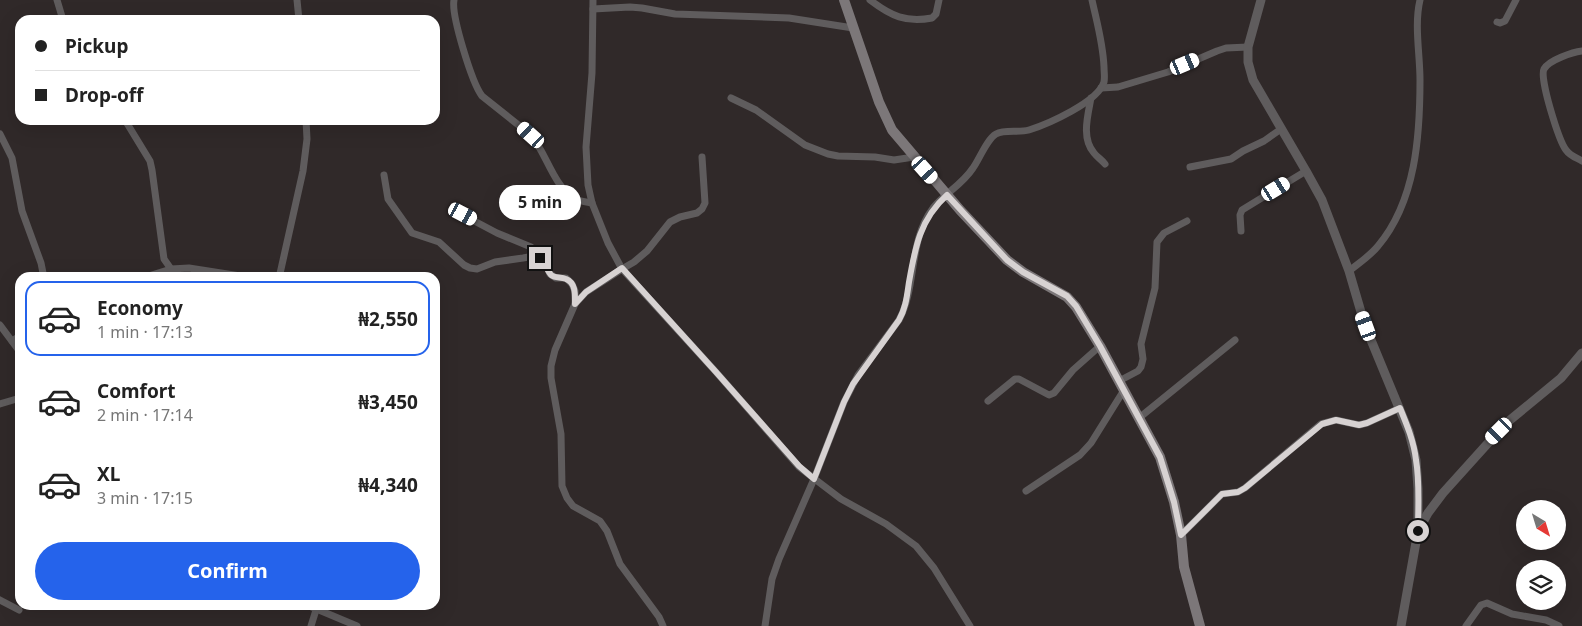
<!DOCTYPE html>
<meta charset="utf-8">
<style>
:root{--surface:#fff;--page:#f6f6f6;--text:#222;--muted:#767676;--line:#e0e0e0;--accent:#2563eb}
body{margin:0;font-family:"Noto Sans",sans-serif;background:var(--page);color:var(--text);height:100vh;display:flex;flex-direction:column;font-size:19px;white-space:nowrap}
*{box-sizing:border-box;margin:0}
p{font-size:16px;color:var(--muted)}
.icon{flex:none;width:28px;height:28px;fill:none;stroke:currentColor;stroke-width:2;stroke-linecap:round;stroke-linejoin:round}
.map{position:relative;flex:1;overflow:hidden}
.side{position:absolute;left:15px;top:272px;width:425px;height:338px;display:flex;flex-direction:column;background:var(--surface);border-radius:15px;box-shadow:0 5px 20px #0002}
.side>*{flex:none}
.top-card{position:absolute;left:15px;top:15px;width:425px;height:110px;border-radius:15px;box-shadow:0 5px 20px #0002;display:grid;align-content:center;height:110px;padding:0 20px;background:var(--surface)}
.needle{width:32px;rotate:142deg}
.fabs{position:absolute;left:1516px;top:500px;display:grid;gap:10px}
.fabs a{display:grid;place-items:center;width:50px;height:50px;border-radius:50%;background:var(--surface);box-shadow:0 5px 20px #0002;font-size:25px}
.end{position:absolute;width:22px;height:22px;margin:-11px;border:6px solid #d7d2d2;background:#111;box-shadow:0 0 0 2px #111}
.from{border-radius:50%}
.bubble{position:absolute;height:35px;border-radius:18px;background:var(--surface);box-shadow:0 5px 20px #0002;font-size:16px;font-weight:700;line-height:35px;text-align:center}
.car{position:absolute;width:15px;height:30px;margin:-15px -8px;border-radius:6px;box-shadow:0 0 4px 1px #0007;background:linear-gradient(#fff 24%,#345 0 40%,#fff 0 76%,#345 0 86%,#fff 0)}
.top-card b{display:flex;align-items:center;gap:18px;height:48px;font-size:19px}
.top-card b+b{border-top:1px solid var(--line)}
.top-card i{width:12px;height:12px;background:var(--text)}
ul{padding:9px 0 0;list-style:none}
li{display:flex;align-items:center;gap:15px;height:75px;margin:0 10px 8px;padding:0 10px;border:2px solid transparent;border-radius:15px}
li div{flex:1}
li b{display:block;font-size:19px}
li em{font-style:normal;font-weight:700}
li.on{border-color:var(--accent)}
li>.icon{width:45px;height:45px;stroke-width:1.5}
.action{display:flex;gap:10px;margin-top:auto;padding:10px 20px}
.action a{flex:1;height:58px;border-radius:30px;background:var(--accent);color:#fff;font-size:20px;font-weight:700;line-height:58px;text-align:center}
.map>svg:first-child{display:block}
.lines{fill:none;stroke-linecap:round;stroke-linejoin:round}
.minor{stroke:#5f5c5d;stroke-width:7}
.tertiary{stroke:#5f5c5d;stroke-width:9}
.secondary{stroke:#7c7779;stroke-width:10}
.route{stroke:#d7d2d2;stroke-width:6}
</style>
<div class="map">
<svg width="1582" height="626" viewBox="0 0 1582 626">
<rect width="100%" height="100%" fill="#302929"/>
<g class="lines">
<g class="minor">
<polyline points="57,0 63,20"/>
<polyline points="297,0 299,20"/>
<path d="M 454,0 C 451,15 472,83 482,96 L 531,135 C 546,153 553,184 573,198 C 578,201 585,202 592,203"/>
<polyline points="593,0 592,73 586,147 588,185 592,203 608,243 622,269 716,372 799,467 841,499 886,524 916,546 934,568 970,626"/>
<path d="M 870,0 C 891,16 906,23 932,18 L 936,14 L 939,0"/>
<polyline points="593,9 630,7 642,8 675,14 789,18 853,28"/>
<polyline points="1497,22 1500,23 1505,21 1516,0"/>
<path d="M 1582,51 C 1573,52 1549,60 1544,69 C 1539,78 1559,141 1566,150 C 1570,156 1577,158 1582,161"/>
<polyline points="1101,88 1118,87 1168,72 1217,51 1226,48 1248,47"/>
<polyline points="731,98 756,110 805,145 828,154 838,156 875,157 894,160 914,157"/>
<path d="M 1091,98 C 1088,115 1081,138 1094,153 C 1097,157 1102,160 1105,164"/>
<polyline points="125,120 150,161 152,170 164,259 171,269"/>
<polyline points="0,134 12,158 22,211 41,263 44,278"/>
<polyline points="1190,167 1231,159 1243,151 1264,141 1281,129"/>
<polyline points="384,175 388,199 412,233 439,242 464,265 470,268 477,269 495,262 523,258 534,256 540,258 545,263 550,274 556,278 566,278 572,284 575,291 575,304"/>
<polyline points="463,215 497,233 531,247 540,258"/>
<polyline points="1241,231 1240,215 1242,210 1306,171"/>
<path d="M 1349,271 C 1359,263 1370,256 1378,246 C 1416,201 1420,135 1420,80 C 1420,54 1414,25 1420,0"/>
<polyline points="142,278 171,269 189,268 253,278"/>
<polyline points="279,278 303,171 307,139 306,120"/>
<polyline points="0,325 20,352"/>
<polyline points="12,341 20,336"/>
<polyline points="1119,381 1138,371 1141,367 1143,359 1141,344 1155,288 1157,242 1164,233 1187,221"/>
<polyline points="988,401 1015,379 1019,379 1049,395 1054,393 1073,370 1100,346"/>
<polyline points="0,404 20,398"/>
<polyline points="1139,418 1235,340"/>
<polyline points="1026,491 1080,455 1091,443 1124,390"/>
<polyline points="1181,535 1222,494 1238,492 1245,488 1321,424 1336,420 1359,425 1367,423 1400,408"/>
<polyline points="0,600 19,610"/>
<polyline points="307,605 357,626"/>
<polyline points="311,626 316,610"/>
<polyline points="663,626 659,617 620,564 607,531 600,521 573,506 567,498 562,486 561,434 551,378 551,366 555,350 575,304 586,292 622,269 634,262 647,251 670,222 680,217 697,213 702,209 705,203 702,157"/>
<path d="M 765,626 L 772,579 L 779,559 L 814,479 L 844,402 L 858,375 L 899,320 C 917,287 908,241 933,208 C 945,193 962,185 973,168 C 979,160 987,139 996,134 C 1005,129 1019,133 1029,130 C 1048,124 1098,102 1104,82 C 1105,77 1104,72 1104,67 C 1103,43 1097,23 1092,0"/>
<polyline points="1466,626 1481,605 1487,603 1512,614 1546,620 1559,626"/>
</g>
<g class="tertiary">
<polyline points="1261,0 1248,47 1248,62 1253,80 1306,171 1322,200 1349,271 1361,312 1371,340 1409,432 1416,460 1418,489 1418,531"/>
<polyline points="1401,626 1418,531 1428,513 1443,493 1489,442 1510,420 1561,378 1582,353"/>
</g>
<polyline class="secondary" points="844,0 879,102 892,130 960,210 1007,260 1023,272 1067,297 1076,307 1100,346 1160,457 1174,502 1181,535 1184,567 1200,626"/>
</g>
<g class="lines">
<path class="route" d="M 540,258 C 545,263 547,270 551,275 C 556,279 561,276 566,279 C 576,283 575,295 575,304 L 586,292 L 622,268 L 716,372 L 799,466 L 814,479 L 844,402 L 853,384 L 899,320 C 906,308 907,295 909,282 C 915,248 920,219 947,195 L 1007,260 L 1023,272 L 1067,296 L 1076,306 L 1100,346 L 1160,457 L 1174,502 L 1181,535 L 1222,494 L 1238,492 L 1245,488 L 1322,424 L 1336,420 L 1359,425 L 1367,423 L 1400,408 C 1407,425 1414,442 1416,460 C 1420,483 1418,508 1418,531"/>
</g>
</svg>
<div class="fabs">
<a><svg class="needle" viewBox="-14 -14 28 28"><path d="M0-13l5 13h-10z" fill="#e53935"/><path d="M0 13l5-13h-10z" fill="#767676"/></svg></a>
<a><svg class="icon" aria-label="layers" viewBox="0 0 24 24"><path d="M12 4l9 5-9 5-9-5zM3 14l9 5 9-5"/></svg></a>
</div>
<i class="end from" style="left:1418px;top:531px"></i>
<i class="end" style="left:540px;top:258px"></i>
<div class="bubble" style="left:499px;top:185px;width:82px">5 min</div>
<i class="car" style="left:1185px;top:64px;rotate:67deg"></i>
<i class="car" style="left:531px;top:135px;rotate:312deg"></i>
<i class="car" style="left:925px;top:170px;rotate:138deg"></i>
<i class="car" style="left:1276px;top:189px;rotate:59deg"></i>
<i class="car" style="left:463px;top:214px;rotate:118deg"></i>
<i class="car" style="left:1366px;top:326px;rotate:340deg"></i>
<i class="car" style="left:1499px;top:431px;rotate:225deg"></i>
<div class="top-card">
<b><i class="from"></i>Pickup</b>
<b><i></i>Drop-off</b>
</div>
<section class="side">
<ul>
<li class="on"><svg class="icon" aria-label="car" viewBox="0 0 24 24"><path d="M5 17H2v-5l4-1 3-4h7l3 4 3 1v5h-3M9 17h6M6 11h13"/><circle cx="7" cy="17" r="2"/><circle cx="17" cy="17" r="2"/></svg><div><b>Economy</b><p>1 min · 17:13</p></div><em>₦2,550</em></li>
<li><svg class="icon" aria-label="car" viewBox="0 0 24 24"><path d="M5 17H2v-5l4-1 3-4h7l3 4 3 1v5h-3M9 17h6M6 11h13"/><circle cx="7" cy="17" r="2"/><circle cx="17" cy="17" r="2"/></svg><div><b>Comfort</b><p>2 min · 17:14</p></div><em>₦3,450</em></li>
<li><svg class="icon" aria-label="car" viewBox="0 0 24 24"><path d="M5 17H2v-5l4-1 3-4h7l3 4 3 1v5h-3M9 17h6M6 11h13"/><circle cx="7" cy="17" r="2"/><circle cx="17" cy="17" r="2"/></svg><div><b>XL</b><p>3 min · 17:15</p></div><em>₦4,340</em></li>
</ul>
<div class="action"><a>Confirm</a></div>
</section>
</div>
